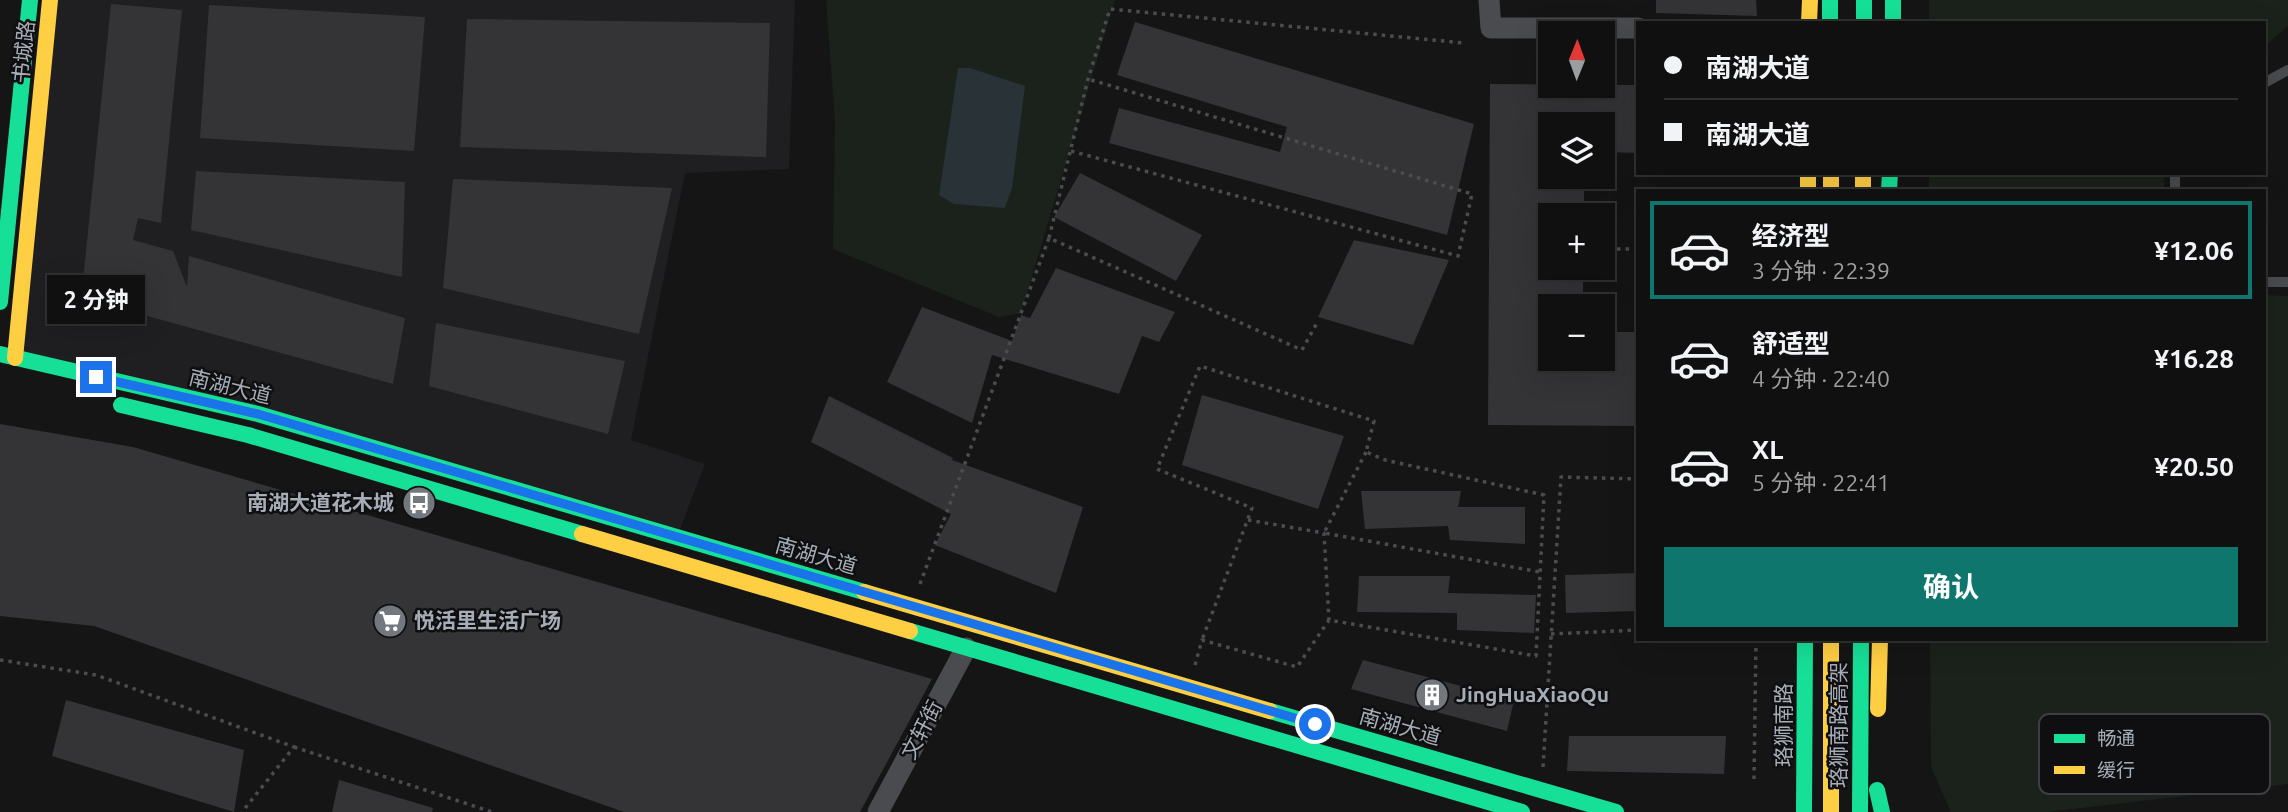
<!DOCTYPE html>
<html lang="zh">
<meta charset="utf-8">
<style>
:root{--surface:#101010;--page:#191919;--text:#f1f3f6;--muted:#9c9d9f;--line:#303030;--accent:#0f766e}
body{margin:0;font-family:Ubuntu,"Noto Sans SC",sans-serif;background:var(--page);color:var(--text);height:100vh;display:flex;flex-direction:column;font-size:26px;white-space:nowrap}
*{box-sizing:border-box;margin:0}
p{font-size:23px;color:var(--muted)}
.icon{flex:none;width:38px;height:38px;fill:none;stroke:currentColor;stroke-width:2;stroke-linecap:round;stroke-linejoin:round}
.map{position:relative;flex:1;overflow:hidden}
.details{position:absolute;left:1636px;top:189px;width:630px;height:452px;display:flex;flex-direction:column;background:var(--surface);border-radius:0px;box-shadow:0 7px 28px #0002,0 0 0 2px var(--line)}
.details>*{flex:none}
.top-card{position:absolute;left:1636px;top:21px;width:630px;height:154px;border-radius:0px;box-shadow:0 7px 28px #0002,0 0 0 2px var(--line);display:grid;align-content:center;height:154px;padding:0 28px;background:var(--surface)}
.needle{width:46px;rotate:1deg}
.buttons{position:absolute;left:1538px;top:21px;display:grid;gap:14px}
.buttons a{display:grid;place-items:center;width:77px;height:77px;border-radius:0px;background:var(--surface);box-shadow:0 7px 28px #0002,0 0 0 2px var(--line);font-size:35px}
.end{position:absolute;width:32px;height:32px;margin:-16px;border:9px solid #1a73e8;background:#fff;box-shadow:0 0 0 4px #fff}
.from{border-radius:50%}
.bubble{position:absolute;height:49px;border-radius:0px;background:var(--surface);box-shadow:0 7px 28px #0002,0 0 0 2px var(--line);font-size:23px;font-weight:700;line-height:49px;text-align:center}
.top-card b{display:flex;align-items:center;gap:24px;height:66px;font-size:26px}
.top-card b+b{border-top:2px solid var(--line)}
.top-card i{width:18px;height:18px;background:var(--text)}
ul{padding:12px 0 0;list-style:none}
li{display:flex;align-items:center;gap:21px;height:98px;margin:0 14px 10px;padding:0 14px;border:4px solid transparent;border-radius:0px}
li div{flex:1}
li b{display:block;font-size:26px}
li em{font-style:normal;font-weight:700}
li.active{border-color:var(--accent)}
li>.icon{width:63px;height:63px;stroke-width:1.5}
.action{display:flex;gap:14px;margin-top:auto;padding:14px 28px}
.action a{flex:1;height:80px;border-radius:0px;background:var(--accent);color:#fff;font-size:28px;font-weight:700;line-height:80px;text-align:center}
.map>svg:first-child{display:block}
.built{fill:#1f1f21}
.green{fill:#1b221b}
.water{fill:#283237}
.building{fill:#343436}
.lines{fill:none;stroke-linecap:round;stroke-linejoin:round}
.path{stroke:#4b4c50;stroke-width:3.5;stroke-dasharray:3.5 5;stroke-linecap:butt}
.lane{stroke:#494b4e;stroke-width:10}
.street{stroke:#494b4e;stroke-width:21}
.fast{stroke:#16e098;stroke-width:16}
.slow{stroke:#ffcf43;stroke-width:16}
.route{stroke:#1a73e8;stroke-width:9}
.labels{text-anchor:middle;stroke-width:5;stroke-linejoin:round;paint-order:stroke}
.street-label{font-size:21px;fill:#a6adb6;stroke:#0f0f11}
.poi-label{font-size:21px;font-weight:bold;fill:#a6adb6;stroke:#0f0f11;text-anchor:start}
.key{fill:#0f0f11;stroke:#3c3e43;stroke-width:2}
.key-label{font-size:19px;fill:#a6adb6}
</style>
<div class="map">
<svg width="2288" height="812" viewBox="0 0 2288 812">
<rect width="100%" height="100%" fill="#151515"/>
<polygon class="built" points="50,0 795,0 789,169 685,173 631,440 705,464 677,537 15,358"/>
<g class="green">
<polygon points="826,0 1115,0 1021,313 999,317 833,249 835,120"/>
<polygon points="1929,0 2288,0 2288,26 2265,46 2264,23 1929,23"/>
<rect x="1929" y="173" width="235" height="18"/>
<polygon points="2265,295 2288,296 2288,784 2047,812 1951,812 1931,767 1930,639 2264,639"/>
</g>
<polygon class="water" points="958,68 970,68 1025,86 1012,188 1005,208 954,204 939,195"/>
<g class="building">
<polygon points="1656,0 1756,0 1757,16 1656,13"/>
<polygon points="111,4 182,10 161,223 138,218 133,240 173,251 187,287 189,256 405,318 393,384 86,299 83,281"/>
<polygon points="209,5 425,17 414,151 200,138"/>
<polygon points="467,19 770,23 766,157 460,147"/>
<polygon points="1135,22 1474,124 1447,235 1109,143 1119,108 1280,152 1287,127 1117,75"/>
<polygon points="1490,84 1638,85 1638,153 1603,152 1603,124 1550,124 1550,177 1584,177 1584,215 1550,215 1550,268 1583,268 1583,306 1550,306 1550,359 1603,359 1603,332 1638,332 1638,426 1488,425"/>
<polygon points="196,171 405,182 402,277 191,230"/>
<polygon points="1080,173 1202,235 1176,281 1054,217"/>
<polygon points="453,179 672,188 639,334 443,288"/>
<polygon points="1354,240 1449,260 1413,345 1318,317"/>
<polygon points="1056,268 1175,312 1159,342 1142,336 1119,394 992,355 972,423 887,382 922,307 1012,341 1021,315 1030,318"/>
<polygon points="436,323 625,361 608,434 429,386"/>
<polygon points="1202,395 1344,436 1318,509 1182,465"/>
<polygon points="829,396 953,458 952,460 1083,507 1056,593 935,545 951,514 811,442"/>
<polygon points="0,424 133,447 932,679 860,812 624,812 94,626 0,616"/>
<polygon points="1361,491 1461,491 1458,507 1525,507 1525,544 1450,540 1448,526 1365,529"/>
<polygon points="1638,573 1638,611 1566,613 1565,575"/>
<polygon points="1359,576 1450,576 1448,593 1536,595 1534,633 1457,630 1457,613 1357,612"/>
<polygon points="1363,660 1514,700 1507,731 1351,689"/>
<polygon points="66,700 244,750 234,812 52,756"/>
<polygon points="1569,736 1726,736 1724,774 1567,771"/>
<polygon points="339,780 433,808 432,812 332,812"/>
</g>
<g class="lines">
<g class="path">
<polyline points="1071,151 1458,256 1472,194 1088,79"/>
<polyline points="1049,238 1088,79 1110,9 1464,43"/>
<polyline points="1617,249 1638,249"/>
<polyline points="1366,452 1324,533 1540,572"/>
<polyline points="1248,520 1324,533 1329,620"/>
<polyline points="920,584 1049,238 1302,350 1318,321"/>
<polyline points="1551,634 1638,630"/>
<polyline points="0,660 96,675 294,747 242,812"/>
<polyline points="1195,665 1202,640 1297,667 1329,620 1536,656 1544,495 1385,460 1366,452 1374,421 1200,366 1157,469 1252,508 1202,640"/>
<polyline points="294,747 492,812"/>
<polyline points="1543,767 1561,477 1638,479"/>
<polyline points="1754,779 1756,639"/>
</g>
<g class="lane">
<polyline points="2264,83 2288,70"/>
<polyline points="2175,173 2175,191"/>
<polyline points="2264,282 2288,282"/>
</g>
<g class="street">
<polyline points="1489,0 1491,28 1638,28"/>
<polyline points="878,812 966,648"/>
</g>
<g class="fast">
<polyline points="1830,0 1830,23"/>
<polyline points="1864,0 1864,23"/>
<polyline points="1893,0 1893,23"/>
<polyline points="1889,191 1890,173"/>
<polyline points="0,302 30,0"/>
<polyline points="0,354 258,414 864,592"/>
<polyline points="121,405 248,435 582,534"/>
<polyline points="910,631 1522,812"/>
<polyline points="1270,711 1616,812"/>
<polyline points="1877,790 1882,812"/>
<polyline points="1804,812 1805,639"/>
<polyline points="1860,812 1861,639"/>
</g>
<g class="slow">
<polyline points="1809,23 1810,0"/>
<polyline points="1808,173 1808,191"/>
<polyline points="1831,173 1831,191"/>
<polyline points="1863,173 1863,191"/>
<polyline points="15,358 50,0"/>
<polyline points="582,534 910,631"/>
<polyline points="864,592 1270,711"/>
<polyline points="1831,639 1831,812"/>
<polyline points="1878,709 1880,639"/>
</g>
</g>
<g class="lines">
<polyline class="route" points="96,377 258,414 1315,724"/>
</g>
<defs>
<symbol id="bus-disc" viewBox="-11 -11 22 22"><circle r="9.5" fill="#73787e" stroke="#0f0f11"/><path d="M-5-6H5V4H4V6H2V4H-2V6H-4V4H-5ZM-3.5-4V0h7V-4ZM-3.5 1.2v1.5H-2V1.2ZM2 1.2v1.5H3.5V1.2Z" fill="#fff"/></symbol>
<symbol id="supermarket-disc" viewBox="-11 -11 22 22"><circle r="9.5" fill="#73787e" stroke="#0f0f11"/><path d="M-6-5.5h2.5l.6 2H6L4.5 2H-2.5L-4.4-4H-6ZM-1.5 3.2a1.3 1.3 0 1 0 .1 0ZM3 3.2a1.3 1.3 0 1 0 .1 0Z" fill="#fff"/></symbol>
<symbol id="building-disc" viewBox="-11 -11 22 22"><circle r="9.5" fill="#73787e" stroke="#0f0f11"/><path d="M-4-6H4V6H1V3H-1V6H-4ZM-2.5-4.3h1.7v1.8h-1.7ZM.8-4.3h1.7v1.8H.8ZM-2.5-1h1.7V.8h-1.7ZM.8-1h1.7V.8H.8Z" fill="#fff"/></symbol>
</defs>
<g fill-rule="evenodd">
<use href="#bus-disc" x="400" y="484" width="38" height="38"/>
<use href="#supermarket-disc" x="371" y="602" width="38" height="38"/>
<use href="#building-disc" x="1413" y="676" width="38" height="38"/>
</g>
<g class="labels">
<g class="street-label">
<text transform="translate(24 52) rotate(-84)" y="7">书城路</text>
<text transform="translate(230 387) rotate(14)" y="7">南湖大道</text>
<text transform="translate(816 556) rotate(16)" y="7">南湖大道</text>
<text transform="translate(1784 725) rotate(-90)" y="7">珞狮南路</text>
<text transform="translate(1839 725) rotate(-90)" y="7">珞狮南路高架</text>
<text transform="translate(1400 727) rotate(16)" y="7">南湖大道</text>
<text transform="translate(922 730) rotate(-62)" y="7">文轩街</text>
</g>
<g class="poi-label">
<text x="394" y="510" text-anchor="end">南湖大道花木城</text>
<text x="414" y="628">悦活里生活广场</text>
<text x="1456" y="702">JingHuaXiaoQu</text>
</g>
</g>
<rect x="2039" y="714" width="231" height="80" rx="10" class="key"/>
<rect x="2054" y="734" width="31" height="9" fill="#16e098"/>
<rect x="2054" y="766" width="31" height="8" fill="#ffcf43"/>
<g class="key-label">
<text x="2097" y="745">畅通</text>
<text x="2097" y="777">缓行</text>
</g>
</svg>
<div class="buttons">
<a><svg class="needle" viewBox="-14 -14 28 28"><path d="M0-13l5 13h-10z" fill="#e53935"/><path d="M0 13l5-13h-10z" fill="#9c9d9f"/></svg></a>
<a><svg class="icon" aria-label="layers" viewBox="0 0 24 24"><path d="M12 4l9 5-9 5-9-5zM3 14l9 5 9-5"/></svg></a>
<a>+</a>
<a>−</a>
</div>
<i class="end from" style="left:1315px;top:724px"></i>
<i class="end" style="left:96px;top:377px"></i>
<div class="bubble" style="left:47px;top:275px;width:98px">2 分钟</div>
<div class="top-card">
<b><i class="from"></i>南湖大道</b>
<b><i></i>南湖大道</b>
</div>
<section class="details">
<ul>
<li class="active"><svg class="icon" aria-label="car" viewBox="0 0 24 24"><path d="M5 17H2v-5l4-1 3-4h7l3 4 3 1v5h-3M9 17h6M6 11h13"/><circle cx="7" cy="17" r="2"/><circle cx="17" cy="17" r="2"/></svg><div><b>经济型</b><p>3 分钟 · 22:39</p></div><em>¥12.06</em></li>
<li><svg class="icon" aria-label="car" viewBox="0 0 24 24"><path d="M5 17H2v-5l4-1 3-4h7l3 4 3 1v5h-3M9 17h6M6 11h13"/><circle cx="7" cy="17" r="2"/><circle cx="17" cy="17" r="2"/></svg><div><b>舒适型</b><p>4 分钟 · 22:40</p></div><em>¥16.28</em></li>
<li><svg class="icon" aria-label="car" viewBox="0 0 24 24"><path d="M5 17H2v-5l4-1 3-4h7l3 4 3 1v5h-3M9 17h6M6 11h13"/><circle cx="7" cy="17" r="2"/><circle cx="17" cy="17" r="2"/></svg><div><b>XL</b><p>5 分钟 · 22:41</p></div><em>¥20.50</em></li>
</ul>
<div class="action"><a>确认</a></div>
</section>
</div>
